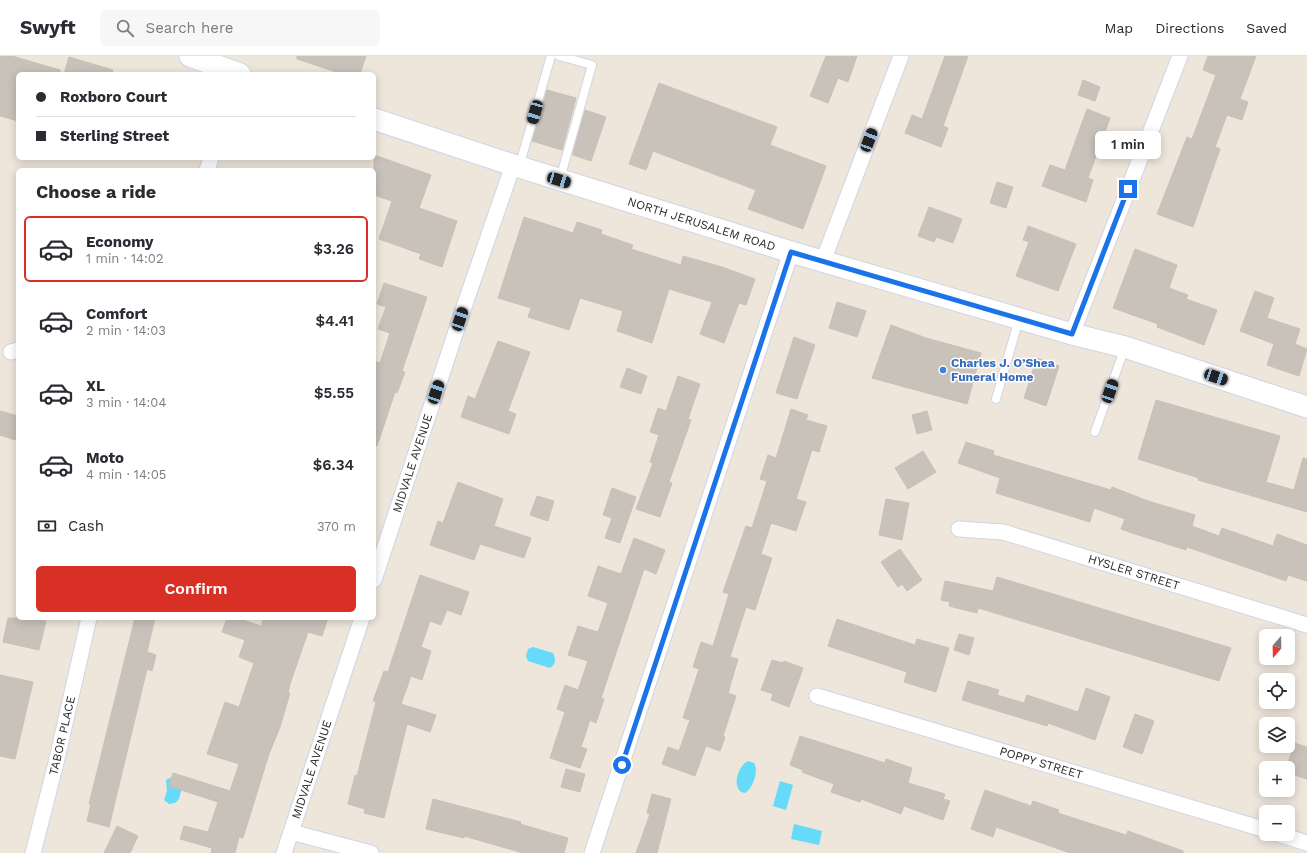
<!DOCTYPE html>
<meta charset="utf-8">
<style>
:root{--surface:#fff;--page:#f7f7f7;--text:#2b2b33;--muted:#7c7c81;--line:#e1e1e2;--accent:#d93025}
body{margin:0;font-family:"Work Sans",sans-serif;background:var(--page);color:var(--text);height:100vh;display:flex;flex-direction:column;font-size:15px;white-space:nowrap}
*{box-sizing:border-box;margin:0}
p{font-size:13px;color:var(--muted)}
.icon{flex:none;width:22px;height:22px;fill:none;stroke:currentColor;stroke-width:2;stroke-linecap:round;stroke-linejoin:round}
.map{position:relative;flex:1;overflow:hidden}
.panel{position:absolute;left:16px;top:112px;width:360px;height:452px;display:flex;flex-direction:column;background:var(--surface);border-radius:6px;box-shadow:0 2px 10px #0003}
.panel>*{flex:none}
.banner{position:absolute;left:16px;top:16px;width:360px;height:88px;border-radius:6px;box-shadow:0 2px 10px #0003;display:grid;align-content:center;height:88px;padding:0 20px;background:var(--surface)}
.needle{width:26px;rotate:200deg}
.buttons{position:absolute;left:1259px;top:573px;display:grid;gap:8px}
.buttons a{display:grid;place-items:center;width:36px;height:36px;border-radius:6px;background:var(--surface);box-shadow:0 2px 10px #0003;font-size:20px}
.end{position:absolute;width:18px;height:18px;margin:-9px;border:5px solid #1a73e8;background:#fff;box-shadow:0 0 0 2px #fff}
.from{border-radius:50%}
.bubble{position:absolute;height:28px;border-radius:6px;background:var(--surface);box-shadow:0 2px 10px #0003;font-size:13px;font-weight:600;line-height:28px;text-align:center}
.car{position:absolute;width:12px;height:24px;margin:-12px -6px;border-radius:5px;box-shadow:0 0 3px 1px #0007;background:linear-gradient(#222 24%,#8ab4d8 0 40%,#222 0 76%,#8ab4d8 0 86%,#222 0)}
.banner b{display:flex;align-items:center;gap:14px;height:38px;font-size:15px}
.banner b+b{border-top:1px solid var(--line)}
.banner i{width:10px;height:10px;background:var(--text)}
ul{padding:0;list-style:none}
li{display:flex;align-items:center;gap:12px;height:66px;margin:0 8px 6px;padding:0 12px;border:2px solid transparent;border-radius:6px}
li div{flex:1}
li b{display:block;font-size:15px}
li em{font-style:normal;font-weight:600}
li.current{border-color:var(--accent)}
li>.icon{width:36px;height:36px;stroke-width:1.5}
h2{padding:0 20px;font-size:18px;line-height:48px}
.pay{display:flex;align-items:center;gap:10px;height:44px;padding:0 20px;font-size:15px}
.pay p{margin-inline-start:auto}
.primary-button{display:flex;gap:8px;margin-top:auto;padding:8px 20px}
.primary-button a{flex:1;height:46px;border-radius:6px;background:var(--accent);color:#fff;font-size:16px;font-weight:600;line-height:46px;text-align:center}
header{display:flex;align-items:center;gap:24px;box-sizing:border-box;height:56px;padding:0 20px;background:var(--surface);border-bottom:1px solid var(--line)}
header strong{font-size:19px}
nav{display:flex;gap:22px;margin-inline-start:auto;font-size:14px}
.search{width:280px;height:36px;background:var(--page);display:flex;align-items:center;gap:10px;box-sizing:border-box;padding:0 14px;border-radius:6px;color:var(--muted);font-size:15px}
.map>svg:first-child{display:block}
.water{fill:#65daf9}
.building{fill:#c9c2bb;stroke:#c9c1b4}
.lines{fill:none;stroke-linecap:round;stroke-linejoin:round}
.lane-casing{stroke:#d0d5e5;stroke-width:10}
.street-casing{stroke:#d0d5e5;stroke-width:17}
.secondary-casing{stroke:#d0d5e5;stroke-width:23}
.lane{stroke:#fff;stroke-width:8}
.street{stroke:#fff;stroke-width:15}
.secondary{stroke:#fff;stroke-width:21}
.route{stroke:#1a73e8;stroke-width:5}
.shop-dot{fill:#3f7fe0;stroke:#fff;stroke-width:1.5}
.labels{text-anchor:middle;stroke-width:3;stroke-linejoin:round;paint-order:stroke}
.street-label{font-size:12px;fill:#2a2a2a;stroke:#fff}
.shop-label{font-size:12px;font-weight:bold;fill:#366cbe;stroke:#fff;text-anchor:start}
</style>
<header>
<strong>Swyft</strong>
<div class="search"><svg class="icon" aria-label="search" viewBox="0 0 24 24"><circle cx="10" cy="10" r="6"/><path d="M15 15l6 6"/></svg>Search here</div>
<nav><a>Map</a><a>Directions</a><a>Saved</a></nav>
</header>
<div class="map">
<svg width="1307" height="797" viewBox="0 0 1307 797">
<rect width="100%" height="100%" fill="#eee5db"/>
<g class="water">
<path d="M 533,591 L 553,597 C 556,603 556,608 550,612 L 528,605 L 526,600 L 528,593 Z"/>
<path d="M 748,705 L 754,707 C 759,715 753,732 745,737 L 741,736 C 732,729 738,710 748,705 Z"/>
<polygon points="172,721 182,731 179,743 175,747 169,748 164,744 167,735 166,724"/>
<polygon points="780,725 793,729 786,754 773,750"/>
<polygon points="794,768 822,775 819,789 791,783"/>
</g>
<g class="building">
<polygon points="0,0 12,0 60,14 60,18 18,18 18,65 0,60"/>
<polygon points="297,0 366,0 360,18 342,18 297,3"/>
<polygon points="826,0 857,0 848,26 838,22 828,47 810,40"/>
<polygon points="945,0 968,0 943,70 948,72 941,91 905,77 912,59 922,63"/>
<polygon points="1208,0 1256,0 1240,43 1248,46 1242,64 1227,59 1215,91 1220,93 1193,171 1157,158 1187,81 1192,83 1216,19 1203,14"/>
<polygon points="69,1 113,14 112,18 64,18"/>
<polygon points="1083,24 1100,31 1095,45 1078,39"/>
<polygon points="659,27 777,71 770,89 826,110 803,173 748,153 756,134 653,95 646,114 629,108"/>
<polygon points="547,34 576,42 562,94 532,85"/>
<polygon points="1087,53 1110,62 1088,122 1093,124 1086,146 1042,130 1050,109 1065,114"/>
<polygon points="585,54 606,61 591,105 573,99 573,97"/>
<polygon points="374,99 431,119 419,152 457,165 442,211 419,203 421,198 379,183 392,145 374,139"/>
<polygon points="997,126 1013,131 1006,152 990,147"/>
<polygon points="929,151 962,163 953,187 936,181 934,186 918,180"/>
<polygon points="524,161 573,177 577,166 602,174 601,178 633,189 631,193 681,209 683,200 722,211 755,223 746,249 739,247 724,287 700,278 712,246 669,233 652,287 617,275 623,255 580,242 569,274 528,261 531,252 498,242"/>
<polygon points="1028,170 1076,188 1058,235 1016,220 1029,186 1023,184"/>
<polygon points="1135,193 1177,209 1169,232 1188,239 1186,243 1217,254 1204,289 1157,271 1158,268 1113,252"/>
<polygon points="384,227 427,241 402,315 405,316 397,337 395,336 377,390 374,390 374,305 380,307 390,277 378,273 386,251 377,248"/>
<polygon points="1255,235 1274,242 1267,262 1300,273 1295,288 1307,293 1299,320 1267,309 1274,288 1240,275"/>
<polygon points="837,246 866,255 857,281 829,272"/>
<polygon points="891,269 926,282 981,297 967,348 872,322"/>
<polygon points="794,281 815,289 797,343 776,337"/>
<polygon points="498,285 530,296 508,355 516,358 509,378 461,361 468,340 475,343"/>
<polygon points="1037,302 1059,310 1046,350 1024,342"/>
<polygon points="627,312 647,320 641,338 620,331"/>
<polygon points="678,320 700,328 688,363 691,364 669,426 672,427 660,461 636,453 653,407 650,406 659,379 650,376 658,352 666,355"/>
<polygon points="1156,344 1280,380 1266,426 1294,434 1303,402 1307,403 1307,456 1198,424 1199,422 1138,403"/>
<polygon points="791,353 808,359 806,364 827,370 819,396 812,394 796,443 806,446 796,475 771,467 761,498 772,502 755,554 746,551 730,601 738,603 728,637 736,640 723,680 725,681 720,695 706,690 695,720 662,708 668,691 679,695 690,664 683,662 699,613 693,611 701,586 713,590 729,538 723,536 746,470 752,472 767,425 760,423 768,399 776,402"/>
<polygon points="0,355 18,360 18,375 15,384 0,379"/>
<polygon points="927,355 932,374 917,378 912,359"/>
<polygon points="966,386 994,395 993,399 1111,434 1112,431 1148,445 1195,459 1192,470 1219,480 1222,472 1273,490 1277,478 1307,489 1307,525 1288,519 1286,525 1187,491 1186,494 1132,477 1121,473 1125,463 1094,452 1090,466 996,437 1000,422 958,407"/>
<polygon points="923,395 936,416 908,433 895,412"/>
<polygon points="458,426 503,443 494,470 531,482 524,502 480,488 474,504 430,489 438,465 443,467"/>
<polygon points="612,432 636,441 620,487 605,482 612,462 603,459"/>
<polygon points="537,440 554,445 548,465 530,459"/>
<polygon points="886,443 909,447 902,484 879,479"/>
<polygon points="634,482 665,494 656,518 644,513 601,642 604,643 596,667 590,664 581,691 587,693 580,712 550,702 565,656 557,653 565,629 578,634 588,605 568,599 578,570 598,576 608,547 588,540 598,510 621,518"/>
<polygon points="900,493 922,524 907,535 902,528 898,531 881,506"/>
<polygon points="420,519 469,536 461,559 447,554 441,569 430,565 421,591 431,595 422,624 411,620 401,648 436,659 430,676 407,668 384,762 364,757 365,753 348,748 355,719 357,720 376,646 373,645 384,615 388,616"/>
<polygon points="997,521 1231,592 1219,625 978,552 977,557 949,550 950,546 941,544 945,525 993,535"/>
<polygon points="8,562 33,562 46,565 39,594 3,586"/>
<polygon points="135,562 155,562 147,596 156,599 152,615 147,613 109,771 87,765 91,748 89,748"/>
<polygon points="227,562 237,562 261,570 264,562 328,562 322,580 308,576 290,628 288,637 290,637 280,671 269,698 243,782 239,781 235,797 211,797 212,792 180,783 184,770 208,776 218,746 169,730 173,717 230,735 239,708 207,698 225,646 239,651 254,607 239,601 245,584 222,576"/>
<polygon points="837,563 915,589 917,583 949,592 936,636 904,626 907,616 828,590"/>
<polygon points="959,578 974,582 969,599 954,594"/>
<polygon points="772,604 783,607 784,605 803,612 789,651 771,644 773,638 761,634"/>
<polygon points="0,619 33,626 15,703 0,700"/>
<polygon points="968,625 999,634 997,639 1024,647 1027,639 1078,656 1086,632 1110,641 1095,684 1048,667 1047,670 962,644"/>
<polygon points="1135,658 1154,665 1142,698 1123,691"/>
<polygon points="800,680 885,707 886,703 912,712 908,727 945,738 943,743 950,745 943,764 904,750 901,758 861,743 860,746 831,736 834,728 802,716 803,714 790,709"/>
<polygon points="1294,687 1307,691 1307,723 1288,717 1288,707"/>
<polygon points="566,713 585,718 580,736 561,731"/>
<polygon points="985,734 1031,750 1033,745 1059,754 1058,757 1126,779 1128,775 1183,795 1183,797 1070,797 996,771 993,781 971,773"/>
<polygon points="652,738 671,743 657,797 636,797 650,758 647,757"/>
<polygon points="433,743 521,766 520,768 568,782 564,797 523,797 464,780 464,782 426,773"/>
<polygon points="117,770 138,780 130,797 104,797"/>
</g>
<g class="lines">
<defs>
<g id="lane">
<polyline points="559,0 592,9 560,123"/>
<polyline points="519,111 551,0"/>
<polyline points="996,343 1019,263"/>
<polyline points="1095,376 1125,291"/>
</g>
<g id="street">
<polyline points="207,114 211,102"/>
<polyline points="823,205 901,0"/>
<polyline points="1072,278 1180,0"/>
<polyline points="11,296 18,294"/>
<path id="s1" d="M 959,473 L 1003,476 L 1307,569"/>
<path id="s2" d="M 374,524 L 465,248 L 513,109"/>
<path id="s3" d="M 817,640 L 1266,774"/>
<polyline points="291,776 371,797"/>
<polyline points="1278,778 1307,787"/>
<path id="s4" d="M 33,797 L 56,707 L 89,562"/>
<path id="s5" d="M 284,797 L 362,562"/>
<polyline points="592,797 791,196"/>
</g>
<g id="secondary">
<polyline points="190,0 240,18"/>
<path id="s6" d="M 374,63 L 513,109 L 791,196 L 1072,278 L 1125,291 L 1307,351"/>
</g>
</defs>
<use href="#lane" class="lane-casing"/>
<use href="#street" class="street-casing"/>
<use href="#secondary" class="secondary-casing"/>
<use href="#lane" class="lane"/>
<use href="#street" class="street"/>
<use href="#secondary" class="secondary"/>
</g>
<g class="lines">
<polyline class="route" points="622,709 791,196 1072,278 1128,133"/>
</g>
<circle class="shop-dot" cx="943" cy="314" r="4"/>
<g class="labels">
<g class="street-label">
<text dy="4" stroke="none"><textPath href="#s6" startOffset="344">NORTH JERUSALEM ROAD</textPath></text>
<text dy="4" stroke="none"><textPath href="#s2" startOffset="123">MIDVALE AVENUE</textPath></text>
<text dy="4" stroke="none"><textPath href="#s1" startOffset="181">HYSLER STREET</textPath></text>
<text dy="4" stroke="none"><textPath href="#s4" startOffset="121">TABOR PLACE</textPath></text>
<text dy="4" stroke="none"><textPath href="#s3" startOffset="234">POPPY STREET</textPath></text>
<text dy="4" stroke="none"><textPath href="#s5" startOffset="88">MIDVALE AVENUE</textPath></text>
</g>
<g class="shop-label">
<text x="951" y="311">Charles J. O’Shea<tspan x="951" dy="14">Funeral Home</tspan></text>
</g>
</g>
</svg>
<div class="buttons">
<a><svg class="needle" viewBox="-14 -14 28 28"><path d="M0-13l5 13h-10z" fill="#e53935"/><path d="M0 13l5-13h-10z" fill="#7c7c81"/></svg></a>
<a><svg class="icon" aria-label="locate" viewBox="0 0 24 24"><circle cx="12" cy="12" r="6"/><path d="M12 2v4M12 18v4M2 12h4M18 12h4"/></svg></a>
<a><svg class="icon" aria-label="layers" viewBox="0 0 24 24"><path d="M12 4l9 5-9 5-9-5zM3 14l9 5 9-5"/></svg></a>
<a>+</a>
<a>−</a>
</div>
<i class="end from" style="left:622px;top:709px"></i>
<i class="end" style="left:1128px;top:133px"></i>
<div class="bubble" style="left:1095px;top:75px;width:66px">1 min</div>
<i class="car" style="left:535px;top:56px;rotate:196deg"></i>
<i class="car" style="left:869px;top:84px;rotate:21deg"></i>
<i class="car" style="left:559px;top:124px;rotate:107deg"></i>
<i class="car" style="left:460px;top:263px;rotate:18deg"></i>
<i class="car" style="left:1216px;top:321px;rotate:109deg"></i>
<i class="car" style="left:1110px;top:335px;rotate:19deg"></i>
<i class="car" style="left:436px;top:336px;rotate:18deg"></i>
<div class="banner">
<b><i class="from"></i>Roxboro Court</b>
<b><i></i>Sterling Street</b>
</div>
<section class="panel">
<h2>Choose a ride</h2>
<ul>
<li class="current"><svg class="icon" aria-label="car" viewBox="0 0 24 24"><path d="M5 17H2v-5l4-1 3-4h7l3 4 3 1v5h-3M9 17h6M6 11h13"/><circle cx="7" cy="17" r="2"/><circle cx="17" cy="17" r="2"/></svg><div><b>Economy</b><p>1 min · 14:02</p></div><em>$3.26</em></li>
<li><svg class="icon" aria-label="car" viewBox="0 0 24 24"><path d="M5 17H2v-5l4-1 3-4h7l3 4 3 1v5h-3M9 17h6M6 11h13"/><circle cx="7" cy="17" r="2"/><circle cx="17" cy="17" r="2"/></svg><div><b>Comfort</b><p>2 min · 14:03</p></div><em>$4.41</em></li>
<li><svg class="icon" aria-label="car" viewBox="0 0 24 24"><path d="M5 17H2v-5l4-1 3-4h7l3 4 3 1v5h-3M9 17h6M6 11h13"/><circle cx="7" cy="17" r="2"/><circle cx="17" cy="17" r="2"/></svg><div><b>XL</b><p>3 min · 14:04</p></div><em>$5.55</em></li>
<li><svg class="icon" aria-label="car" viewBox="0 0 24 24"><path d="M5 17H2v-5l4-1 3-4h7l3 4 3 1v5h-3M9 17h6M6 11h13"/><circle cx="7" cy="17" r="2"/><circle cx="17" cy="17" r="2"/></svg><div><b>Moto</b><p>4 min · 14:05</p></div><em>$6.34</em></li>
</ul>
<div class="pay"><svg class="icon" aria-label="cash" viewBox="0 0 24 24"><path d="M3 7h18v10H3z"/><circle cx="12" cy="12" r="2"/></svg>Cash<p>370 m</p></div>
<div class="primary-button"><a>Confirm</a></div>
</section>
</div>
